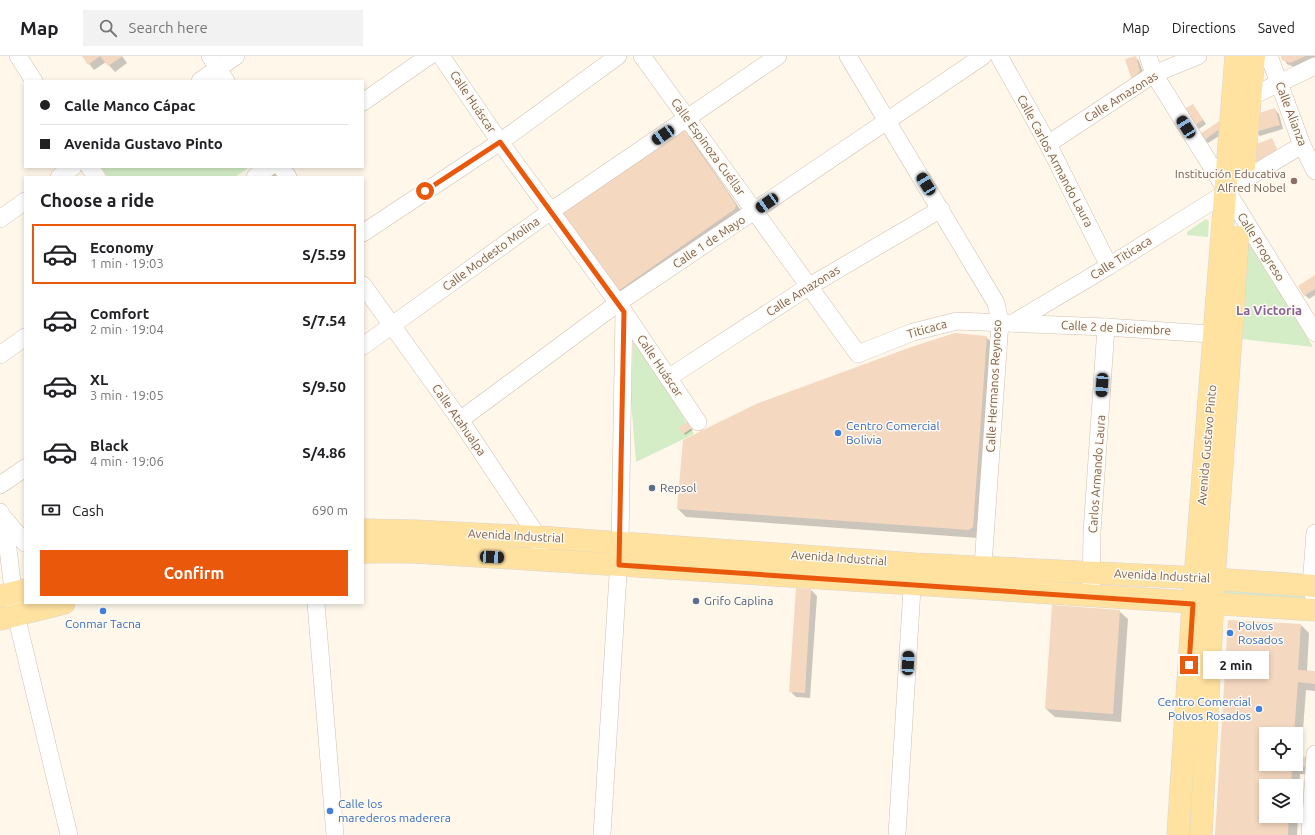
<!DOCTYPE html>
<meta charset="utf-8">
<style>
:root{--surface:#fff;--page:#f2f2f2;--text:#202124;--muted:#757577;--line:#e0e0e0;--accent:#ea580c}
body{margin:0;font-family:Ubuntu,sans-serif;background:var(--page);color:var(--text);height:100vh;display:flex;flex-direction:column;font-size:15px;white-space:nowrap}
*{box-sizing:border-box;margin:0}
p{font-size:13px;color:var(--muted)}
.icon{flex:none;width:22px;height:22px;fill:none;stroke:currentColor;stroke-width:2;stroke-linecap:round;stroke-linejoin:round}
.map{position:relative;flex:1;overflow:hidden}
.details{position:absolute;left:24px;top:120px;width:340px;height:428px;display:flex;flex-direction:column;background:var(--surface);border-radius:0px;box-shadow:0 2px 6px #0003}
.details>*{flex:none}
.hud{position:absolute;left:24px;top:24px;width:340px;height:88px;border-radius:0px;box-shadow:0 2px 6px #0003;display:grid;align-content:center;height:88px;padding:0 16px;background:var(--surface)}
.tools{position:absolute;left:1259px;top:671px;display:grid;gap:8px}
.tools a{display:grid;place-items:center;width:44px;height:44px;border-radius:0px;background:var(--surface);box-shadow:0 2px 6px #0003;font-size:20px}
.end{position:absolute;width:18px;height:18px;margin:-9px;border:5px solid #ea580c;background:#fff;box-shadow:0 0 0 2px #fff}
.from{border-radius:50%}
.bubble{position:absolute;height:28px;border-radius:0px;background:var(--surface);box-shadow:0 2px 6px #0003;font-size:13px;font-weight:700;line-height:28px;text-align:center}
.car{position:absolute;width:12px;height:24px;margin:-12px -6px;border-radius:5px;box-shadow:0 0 3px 1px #0007;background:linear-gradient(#222 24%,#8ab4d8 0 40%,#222 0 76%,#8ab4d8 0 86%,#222 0)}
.hud b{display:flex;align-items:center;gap:14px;height:38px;font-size:15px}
.hud b+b{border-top:1px solid var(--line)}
.hud i{width:10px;height:10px;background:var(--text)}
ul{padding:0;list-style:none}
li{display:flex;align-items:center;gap:12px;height:60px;margin:0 8px 6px;padding:0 8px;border:2px solid transparent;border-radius:0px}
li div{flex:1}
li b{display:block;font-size:15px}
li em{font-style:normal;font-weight:700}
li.active{border-color:var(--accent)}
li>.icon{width:36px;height:36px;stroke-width:1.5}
h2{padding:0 16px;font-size:18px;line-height:48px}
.pay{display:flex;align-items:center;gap:10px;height:44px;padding:0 16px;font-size:15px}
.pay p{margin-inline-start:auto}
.action{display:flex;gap:8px;margin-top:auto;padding:8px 16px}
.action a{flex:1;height:46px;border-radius:0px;background:var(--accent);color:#fff;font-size:16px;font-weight:700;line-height:46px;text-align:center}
header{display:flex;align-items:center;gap:24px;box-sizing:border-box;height:56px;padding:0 20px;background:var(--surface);border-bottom:1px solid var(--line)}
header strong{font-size:19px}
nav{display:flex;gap:22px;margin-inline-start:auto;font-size:14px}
.search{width:280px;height:36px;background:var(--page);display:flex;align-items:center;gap:10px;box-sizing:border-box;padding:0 14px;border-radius:0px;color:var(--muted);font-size:15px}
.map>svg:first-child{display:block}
.green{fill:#d4edc6}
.shadow{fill:#0003;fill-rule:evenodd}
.building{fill:#f5d8c0}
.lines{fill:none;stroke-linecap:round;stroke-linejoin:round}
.minor-casing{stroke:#d2c0ae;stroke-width:18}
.major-casing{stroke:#ddd5d0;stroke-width:23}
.minor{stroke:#fff;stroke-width:17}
.major{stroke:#ffe1a0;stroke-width:22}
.route{stroke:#ea580c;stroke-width:5}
.education-dot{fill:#8d6e63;stroke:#fffaf2;stroke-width:1.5}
.shop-dot{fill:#3f7fe0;stroke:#fffaf2;stroke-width:1.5}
.service-dot{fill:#5c6f8a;stroke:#fffaf2;stroke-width:1.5}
.labels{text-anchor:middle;stroke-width:3;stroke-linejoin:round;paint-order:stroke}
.street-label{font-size:12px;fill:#7b5f4b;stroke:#fffaf2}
.education-label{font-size:12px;fill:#785e54;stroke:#fffaf2;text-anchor:end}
.shop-label{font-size:12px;fill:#366cbe;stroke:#fffaf2;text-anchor:start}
.service-label{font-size:12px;fill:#4e5e75;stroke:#fffaf2;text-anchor:start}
.neighbourhood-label{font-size:13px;font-weight:bold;fill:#886397;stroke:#fffaf2}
</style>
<header>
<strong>Map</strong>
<div class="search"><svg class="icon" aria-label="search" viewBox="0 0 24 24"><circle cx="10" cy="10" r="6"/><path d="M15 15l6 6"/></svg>Search here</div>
<nav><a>Map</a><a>Directions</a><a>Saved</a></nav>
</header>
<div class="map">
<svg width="1315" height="779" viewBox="0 0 1315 779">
<rect width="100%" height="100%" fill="#fef7ea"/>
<g class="green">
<polygon points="101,111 249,111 235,121 108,121"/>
<polygon points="1206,163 1209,165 1208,181 1187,179 1187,176"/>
<polygon points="1248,184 1313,291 1242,283"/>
<polygon points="633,287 637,287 694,378 636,406 631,344"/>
<polygon points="1222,532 1304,534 1306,543 1224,542"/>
</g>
<g class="shadow">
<polygon points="83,0 122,0 127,7 115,16 106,6 94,14"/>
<polygon points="1282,0 1315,0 1315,1 1294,11 1287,8"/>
<polygon points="1135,1 1139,5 1144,19 1136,25 1132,22"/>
<polygon points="1193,49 1206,68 1199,73 1186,53"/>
<polygon points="1275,54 1279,58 1283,73 1260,80 1256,76"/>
<polygon points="1221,65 1224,77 1208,87 1205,84"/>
<polygon points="684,76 691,82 742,156 623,238 615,234"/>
<polygon points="274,116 279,121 266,121"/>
<polygon points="1315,220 1315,239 1309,243 1305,239"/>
<polygon points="986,281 994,289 978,482 686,461 678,453 684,385"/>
<polygon points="689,369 693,374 685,379 680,372"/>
<polygon points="811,534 817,540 810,642 796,641 790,635"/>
<polygon points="1119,555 1128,563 1121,666 1055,661 1046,653"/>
<path d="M 1301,569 L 1309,577 L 1307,615 L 1315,616 L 1315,635 L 1306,634 L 1301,701 L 1315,719 L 1300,718 L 1297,779 L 1216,779 ZM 1266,678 L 1296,678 L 1296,708 L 1266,708 ZM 1266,730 L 1296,730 L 1296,760 L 1266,760 Z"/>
</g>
<g class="building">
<polygon points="82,0 100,0 88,9"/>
<polygon points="100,0 123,0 108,10"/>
<polygon points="1136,0 1140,15 1136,20 1131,22 1125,3"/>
<polygon points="1281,0 1306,0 1290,7 1282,4"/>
<polygon points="1193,48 1203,64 1195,69 1184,53"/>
<polygon points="1275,52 1280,69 1255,76 1256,58"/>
<polygon points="1221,64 1220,73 1204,84 1200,78"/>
<polygon points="681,75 685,75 728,137 736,149 735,153 618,235 562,157"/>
<polygon points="1272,82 1278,95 1256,109 1253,104 1254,89"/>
<polygon points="1315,219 1315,233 1304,240 1298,230"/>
<polygon points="955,277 987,280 973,471 969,474 677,453 683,384 756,348 914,290"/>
<polygon points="688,366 692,372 683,378 678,372"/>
<polygon points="796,532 811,533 805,637 789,636"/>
<polygon points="1052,549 1120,554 1113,658 1045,653"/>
<polygon points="1228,564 1301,568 1298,614 1315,615 1315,628 1298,626 1294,678 1266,678 1266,708 1296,708 1296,700 1310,701 1310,711 1292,710 1291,730 1266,730 1266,760 1289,760 1288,779 1215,779"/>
</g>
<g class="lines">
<defs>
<g id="minor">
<polyline points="18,0 34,25"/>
<polyline points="210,0 226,25"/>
<polyline points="441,0 500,86 618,247 698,366"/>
<polyline points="642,0 858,298 913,276 957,265 1106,271 1225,279"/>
<polyline points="848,0 996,247 1000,266 982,524"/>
<polyline points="999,0 1048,88 1109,210"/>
<polyline points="1148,0 1154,18 1315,277"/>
<polyline points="1269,0 1302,89 1315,115"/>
<polyline points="200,25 236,0"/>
<polyline points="1250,41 1315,10"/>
<polyline points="363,46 429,0"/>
<polyline points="1048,88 1154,18 1198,0"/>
<polyline points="89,111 97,121"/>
<polyline points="281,111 288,121"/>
<polyline points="59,121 73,111"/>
<polyline points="255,121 269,111"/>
<polyline points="1242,125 1302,89"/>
<polyline points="0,163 25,145"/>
<polyline points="363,177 500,86 618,0"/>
<polyline points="363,229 460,364 538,481 540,490"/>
<polyline points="1013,267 1109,210 1227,136"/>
<polyline points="363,290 551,155 778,0"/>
<polyline points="0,299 25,281"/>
<polyline points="668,322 808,231 941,153"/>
<polyline points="460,364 618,247 983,0"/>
<polyline points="0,429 25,412"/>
<polyline points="0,456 6,476 16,559 69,779"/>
<polyline points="3,461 25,487"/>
<polyline points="1315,477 1311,530 1315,545"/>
<polyline points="1091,541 1092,476 1106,271"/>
<polyline points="316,547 335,779"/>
<polyline points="602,779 620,486 624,256"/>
<polyline points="897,779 913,516"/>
<polyline points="1310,779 1315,698"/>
</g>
<g id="major">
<polyline points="1244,110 1254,0"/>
<polyline points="363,474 414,475 538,481 914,508 1199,522 1315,530"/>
<polyline points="363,496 414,496 544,504 1315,554"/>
<polyline points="0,540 25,534"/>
<polyline points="0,563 64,547"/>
<polyline points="1178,779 1193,548 1236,0"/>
<polyline points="1201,779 1214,523 1238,181"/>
</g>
</defs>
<use href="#minor" class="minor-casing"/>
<use href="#major" class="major-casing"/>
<use href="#minor" class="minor"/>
<use href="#major" class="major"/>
</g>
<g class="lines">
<polyline class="route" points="425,135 500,86 624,256 619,509 1193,548 1189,609"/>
</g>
<circle class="education-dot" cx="1294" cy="125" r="4"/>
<g class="shop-dot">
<circle cx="838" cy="377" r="4"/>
<circle cx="103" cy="555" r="4"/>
<circle cx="1230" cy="577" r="4"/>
<circle cx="1259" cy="653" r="4"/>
<circle cx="330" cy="755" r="4"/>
</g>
<g class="service-dot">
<circle cx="652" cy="432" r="4"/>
<circle cx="696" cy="545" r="4"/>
</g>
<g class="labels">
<g class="street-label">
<text transform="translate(1121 41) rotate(-32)" y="4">Calle Amazonas</text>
<text transform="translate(473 46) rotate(56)" y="4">Calle Huáscar</text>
<text transform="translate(1291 58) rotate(69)" y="4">Calle Alianza</text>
<text transform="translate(708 91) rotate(54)" y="4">Calle Espinoza Cuéllar</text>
<text transform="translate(1055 105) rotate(62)" y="4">Calle Carlos Armando Laura</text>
<text transform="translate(709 186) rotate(-34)" y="4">Calle 1 de Mayo</text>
<text transform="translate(1261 191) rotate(58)" y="4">Calle Progreso</text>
<text transform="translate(491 198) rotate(-36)" y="4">Calle Modesto Molina</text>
<text transform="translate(1121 202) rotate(-32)" y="4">Calle Titicaca</text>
<text transform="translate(803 235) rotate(-32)" y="4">Calle Amazonas</text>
<text transform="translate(1116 272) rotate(3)" y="4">Calle 2 de Diciembre</text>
<text transform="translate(927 273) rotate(-16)" y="4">Titicaca</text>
<text transform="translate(660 310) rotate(56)" y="4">Calle Huáscar</text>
<text transform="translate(994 330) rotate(-87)" y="4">Calle Hermanos Reynoso</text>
<text transform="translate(459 364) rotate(55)" y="4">Calle Atahualpa</text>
<text transform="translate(1207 389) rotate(-85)" y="4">Avenida Gustavo Pinto</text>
<text transform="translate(1097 418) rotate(-86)" y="4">Carlos Armando Laura</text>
<text transform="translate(516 480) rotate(3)" y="4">Avenida Industrial</text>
<text transform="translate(839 502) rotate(4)" y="4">Avenida Industrial</text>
<text transform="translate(1162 520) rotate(3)" y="4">Avenida Industrial</text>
</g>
<g class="education-label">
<text x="1286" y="122">Institución Educativa<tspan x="1286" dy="14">Alfred Nobel</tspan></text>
</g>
<g class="shop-label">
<text x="846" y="374">Centro Comercial<tspan x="846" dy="14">Bolivia</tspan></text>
<text x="103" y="572" text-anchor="middle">Conmar Tacna</text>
<text x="1238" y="574">Polvos<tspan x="1238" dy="14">Rosados</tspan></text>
<text x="1251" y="650" text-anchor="end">Centro Comercial<tspan x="1251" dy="14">Polvos Rosados</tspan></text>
<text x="338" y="752">Calle los<tspan x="338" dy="14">marederos maderera</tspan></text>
</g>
<g class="service-label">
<text x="660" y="436">Repsol</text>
<text x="704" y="549">Grifo Caplina</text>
</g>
<g class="neighbourhood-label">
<text x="1269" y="259">La Victoria</text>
</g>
</g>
</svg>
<div class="tools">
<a><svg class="icon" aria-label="locate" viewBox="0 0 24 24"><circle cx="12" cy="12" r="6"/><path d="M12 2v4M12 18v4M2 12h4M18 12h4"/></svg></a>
<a><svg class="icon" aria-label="layers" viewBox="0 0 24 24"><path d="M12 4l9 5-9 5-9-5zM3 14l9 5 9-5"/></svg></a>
</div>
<i class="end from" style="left:425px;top:135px"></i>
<i class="end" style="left:1189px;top:609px"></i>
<div class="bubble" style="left:1203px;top:595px;width:66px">2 min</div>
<i class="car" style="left:1186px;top:71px;rotate:328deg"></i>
<i class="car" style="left:663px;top:79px;rotate:236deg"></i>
<i class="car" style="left:926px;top:128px;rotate:328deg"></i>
<i class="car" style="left:767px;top:147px;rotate:236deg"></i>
<i class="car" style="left:1102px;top:329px;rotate:184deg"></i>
<i class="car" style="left:492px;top:501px;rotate:93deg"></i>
<i class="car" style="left:908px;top:607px;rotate:3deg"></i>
<div class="hud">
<b><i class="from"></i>Calle Manco Cápac</b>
<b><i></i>Avenida Gustavo Pinto</b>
</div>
<section class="details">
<h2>Choose a ride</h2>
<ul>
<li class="active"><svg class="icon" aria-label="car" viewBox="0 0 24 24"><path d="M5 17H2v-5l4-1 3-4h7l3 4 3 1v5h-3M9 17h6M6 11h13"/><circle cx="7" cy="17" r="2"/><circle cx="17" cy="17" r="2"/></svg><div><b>Economy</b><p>1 min · 19:03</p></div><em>S/5.59</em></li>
<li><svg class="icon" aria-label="car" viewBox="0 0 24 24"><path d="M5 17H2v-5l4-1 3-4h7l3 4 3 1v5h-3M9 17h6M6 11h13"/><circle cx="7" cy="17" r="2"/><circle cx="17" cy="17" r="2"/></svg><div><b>Comfort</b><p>2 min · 19:04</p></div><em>S/7.54</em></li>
<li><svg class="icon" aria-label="car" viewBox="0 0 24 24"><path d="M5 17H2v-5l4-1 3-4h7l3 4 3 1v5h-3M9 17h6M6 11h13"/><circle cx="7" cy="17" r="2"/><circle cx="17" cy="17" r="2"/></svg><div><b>XL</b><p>3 min · 19:05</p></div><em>S/9.50</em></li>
<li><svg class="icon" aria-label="car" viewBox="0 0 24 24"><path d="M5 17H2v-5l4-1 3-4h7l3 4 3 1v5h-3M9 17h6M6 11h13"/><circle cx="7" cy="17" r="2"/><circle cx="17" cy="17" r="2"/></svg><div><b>Black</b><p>4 min · 19:06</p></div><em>S/4.86</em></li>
</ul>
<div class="pay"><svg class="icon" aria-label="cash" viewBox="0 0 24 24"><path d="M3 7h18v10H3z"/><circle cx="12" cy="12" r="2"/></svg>Cash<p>690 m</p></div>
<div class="action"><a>Confirm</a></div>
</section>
</div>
